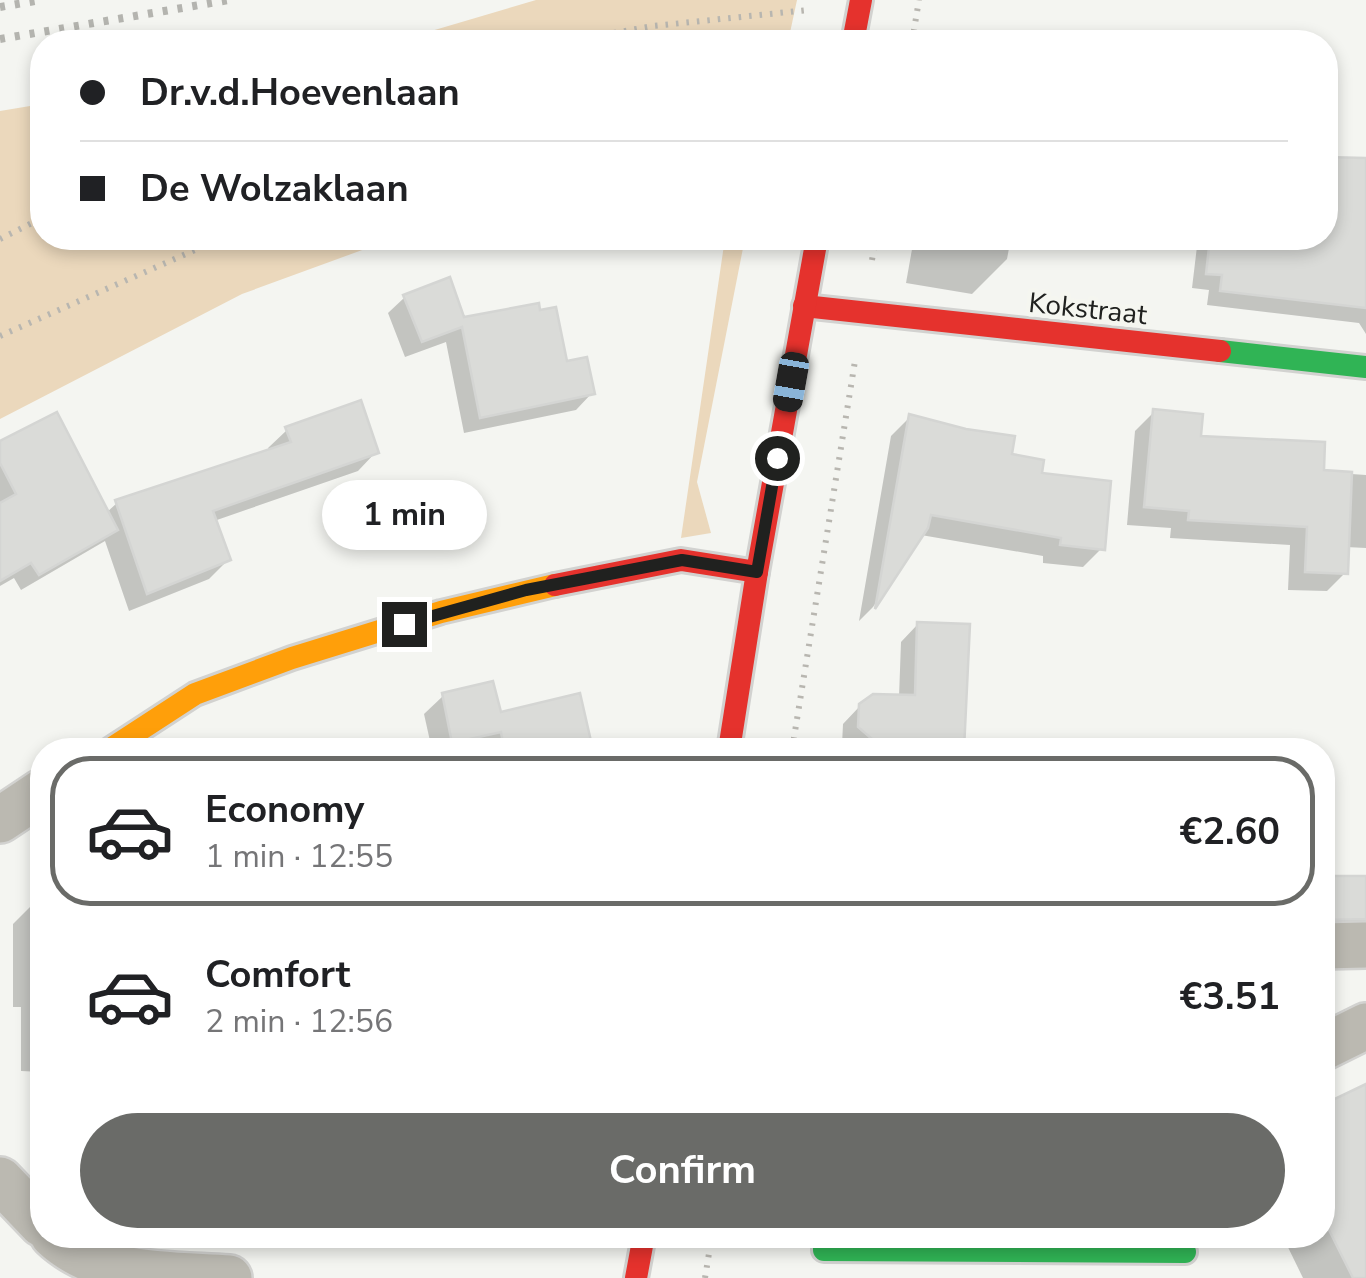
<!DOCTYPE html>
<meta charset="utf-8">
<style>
:root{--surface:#fff;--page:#f2f2f2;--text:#202124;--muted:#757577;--line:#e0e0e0;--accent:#6a6b68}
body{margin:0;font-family:"Nunito Sans",sans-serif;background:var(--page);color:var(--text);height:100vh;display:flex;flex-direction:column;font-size:38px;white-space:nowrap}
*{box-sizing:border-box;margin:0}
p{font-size:32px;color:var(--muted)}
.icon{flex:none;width:55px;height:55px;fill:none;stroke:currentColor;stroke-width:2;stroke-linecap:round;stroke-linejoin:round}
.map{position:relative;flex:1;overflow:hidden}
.drawer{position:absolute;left:30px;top:738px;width:1305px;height:510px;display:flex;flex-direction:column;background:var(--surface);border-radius:40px;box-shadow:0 5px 15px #0003}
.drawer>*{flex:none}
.guide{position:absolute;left:30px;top:30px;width:1308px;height:220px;border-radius:40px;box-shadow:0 5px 15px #0003;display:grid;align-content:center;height:220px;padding:0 50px;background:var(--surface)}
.end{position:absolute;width:45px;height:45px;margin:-22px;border:12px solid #20211f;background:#fff;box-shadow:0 0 0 5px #fff}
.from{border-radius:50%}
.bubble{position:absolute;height:70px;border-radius:35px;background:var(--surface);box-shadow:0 5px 15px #0003;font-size:32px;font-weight:700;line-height:70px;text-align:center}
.car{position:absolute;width:30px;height:60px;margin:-30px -15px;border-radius:12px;box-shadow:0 0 8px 2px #0007;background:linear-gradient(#222 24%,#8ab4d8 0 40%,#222 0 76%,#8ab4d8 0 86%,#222 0)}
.guide b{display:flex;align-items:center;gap:35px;height:95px;font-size:38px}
.guide b+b{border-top:2px solid var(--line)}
.guide i{width:25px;height:25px;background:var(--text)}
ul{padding:18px 0 0;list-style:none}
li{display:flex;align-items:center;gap:30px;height:150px;margin:0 20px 15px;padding:0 30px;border:5px solid transparent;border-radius:40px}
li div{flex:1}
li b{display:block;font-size:38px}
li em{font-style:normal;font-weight:700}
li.active{border-color:var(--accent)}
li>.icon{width:90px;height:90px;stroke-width:1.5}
.action{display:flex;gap:20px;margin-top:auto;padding:20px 50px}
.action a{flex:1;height:115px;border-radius:60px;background:var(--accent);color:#fff;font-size:40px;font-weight:700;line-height:115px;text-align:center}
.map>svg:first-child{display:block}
.green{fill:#ebd8bc}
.shadow{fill:#0003}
.building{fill:#dadbd8;stroke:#d4d5d3;stroke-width:2.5}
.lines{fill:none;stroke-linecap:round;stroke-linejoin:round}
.street-casing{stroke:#d2d2d0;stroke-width:50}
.fast-casing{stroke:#d2d2d0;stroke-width:28}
.slow-casing{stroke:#d2d2d0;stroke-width:28}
.jam-casing{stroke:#d2d2d0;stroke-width:28}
.path{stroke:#b8b6b0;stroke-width:6;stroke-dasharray:2.5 8;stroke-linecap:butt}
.street{stroke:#bbb9b1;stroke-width:45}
.fast{stroke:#30b455;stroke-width:22}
.slow{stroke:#ff9f0a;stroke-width:22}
.jam{stroke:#e5322d;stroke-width:22}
.rail{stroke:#b4b4af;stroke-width:8;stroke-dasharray:5 10;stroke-linecap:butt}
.route{stroke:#20211f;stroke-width:12}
.labels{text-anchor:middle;stroke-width:9;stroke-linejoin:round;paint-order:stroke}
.street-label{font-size:28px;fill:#20211f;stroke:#f5f6f0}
</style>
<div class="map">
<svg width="1366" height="1278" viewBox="0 0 1366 1278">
<rect width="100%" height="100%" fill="#f4f5f1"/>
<g class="green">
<polygon points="536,0 797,0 788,42 394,42"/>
<polygon points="42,104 42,238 395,238 242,294 0,419 0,111"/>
<polygon points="725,238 745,238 697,482 711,533 681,538"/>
</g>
<g class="shadow">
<polygon points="1325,159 1366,161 1366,334 1359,323 1207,305 1209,290 1192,288 1198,238 1325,238"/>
<polygon points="914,238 1011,238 1007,259 972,294 906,283"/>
<polygon points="405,297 565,364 592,393 576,410 464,433 446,342 405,357 388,313"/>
<polygon points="1154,412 1198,439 1322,472 1366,475 1366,548 1346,547 1345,573 1327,591 1288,590 1290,545 1170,538 1171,528 1127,525 1135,431"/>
<polygon points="910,417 1009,456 1039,475 1102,548 1083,567 1043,563 1043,556 921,535 873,607 859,621 891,436"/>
<polygon points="287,430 376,452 358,471 214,521 228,560 209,579 129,611 105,541 21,590 14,578 0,586 0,444 106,513 117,503 269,452 268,448"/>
<polygon points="918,624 961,750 849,750 842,745 843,724 860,706 899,697 901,642"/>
<polygon points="443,696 499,715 591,750 432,750 424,714"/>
<polygon points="1366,879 1366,939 1322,938 1322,880"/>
<polygon points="42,900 42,1072 21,1071 21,1007 13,1007 13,924 31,906"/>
<polygon points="1366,1087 1366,1278 1303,1278 1282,1235 1322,1235 1322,1108"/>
<polygon points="446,1235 474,1235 470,1239"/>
</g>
<g class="building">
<polygon points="1325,157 1366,158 1366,308 1220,291 1222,275 1206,274 1210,238 1325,238"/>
<polygon points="450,277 464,317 539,303 540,310 556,307 567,361 587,357 595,394 480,418 462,327 422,342 403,295"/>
<polygon points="361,400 379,453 213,511 231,560 147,594 115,500 291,442 285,427"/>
<polygon points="1153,409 1203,414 1201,436 1325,442 1324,470 1352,472 1348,574 1305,572 1307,527 1188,520 1189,511 1144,507"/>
<polygon points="57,412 118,530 39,575 31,563 0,581 0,503 16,494 0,463 0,441"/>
<polygon points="909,414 966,429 1015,436 1012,454 1044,460 1042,473 1111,481 1105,550 1060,545 1061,538 931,515 928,528 875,609"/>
<polygon points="917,622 970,624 964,750 872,750 872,739 858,727 859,704 873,694 915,695"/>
<polygon points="493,681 501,712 580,693 593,750 504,750 501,732 452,743 442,693"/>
<polygon points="1322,876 1366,876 1366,919 1322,920"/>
<polygon points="1366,1084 1366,1278 1353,1278 1322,1216 1322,1105"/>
</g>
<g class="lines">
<defs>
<g id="street">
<polyline points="0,820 42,792"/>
<polyline points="1322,946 1366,945"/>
<polyline points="1322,1048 1366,1026"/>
<polyline points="0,1180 42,1224"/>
<path d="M 53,1235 C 98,1278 169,1274 229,1278"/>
</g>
<g id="fast">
<polyline points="1220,351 1366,367"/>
<polyline points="824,1235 824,1250 1185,1252"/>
</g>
<polyline id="slow" points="109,750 195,694 292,658 441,612 555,585"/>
<g id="jam">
<polyline points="853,42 861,0"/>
<polyline points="804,306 1220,351"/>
<polyline points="555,585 681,560 757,572"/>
<polyline points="729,750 757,572 817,238"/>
<polyline points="636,1278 644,1235"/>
</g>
</defs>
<use href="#street" class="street-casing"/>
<use href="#fast" class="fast-casing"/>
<use href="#slow" class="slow-casing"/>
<use href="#jam" class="jam-casing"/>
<g class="path">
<polyline points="562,42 653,26 808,10"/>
<polyline points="912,42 919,0"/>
<polyline points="0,239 42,218"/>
<polyline points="872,260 876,238"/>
<polyline points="0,336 222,238"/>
<polyline points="792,750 855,361"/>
<polyline points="705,1278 712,1235"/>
</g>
<use href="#street" class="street"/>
<use href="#fast" class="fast"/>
<use href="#slow" class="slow"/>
<use href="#jam" class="jam"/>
<g class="rail">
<polyline points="0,7 41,0"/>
<polyline points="0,39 229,0"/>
</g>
</g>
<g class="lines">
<polyline class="route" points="404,624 526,590 682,560 757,572 777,458"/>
</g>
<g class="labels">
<g class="street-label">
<text transform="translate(1088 308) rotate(6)" y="10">Kokstraat</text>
</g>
</g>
</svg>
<i class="end from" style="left:777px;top:458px"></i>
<i class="end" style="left:404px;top:624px"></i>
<div class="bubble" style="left:322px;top:480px;width:165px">1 min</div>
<i class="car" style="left:791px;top:382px;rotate:190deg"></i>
<div class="guide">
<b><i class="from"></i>Dr.v.d.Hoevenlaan</b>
<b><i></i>De Wolzaklaan</b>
</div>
<section class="drawer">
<ul>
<li class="active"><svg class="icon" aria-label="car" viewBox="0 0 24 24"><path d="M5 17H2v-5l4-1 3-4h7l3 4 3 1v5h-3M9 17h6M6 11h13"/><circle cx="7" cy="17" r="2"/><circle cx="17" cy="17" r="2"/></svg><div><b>Economy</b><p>1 min · 12:55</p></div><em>€2.60</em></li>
<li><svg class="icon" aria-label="car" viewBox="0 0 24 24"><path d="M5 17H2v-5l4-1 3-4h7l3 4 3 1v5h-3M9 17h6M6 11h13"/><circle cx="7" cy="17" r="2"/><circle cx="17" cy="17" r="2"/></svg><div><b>Comfort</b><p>2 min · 12:56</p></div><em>€3.51</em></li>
</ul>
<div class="action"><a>Confirm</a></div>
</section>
</div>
